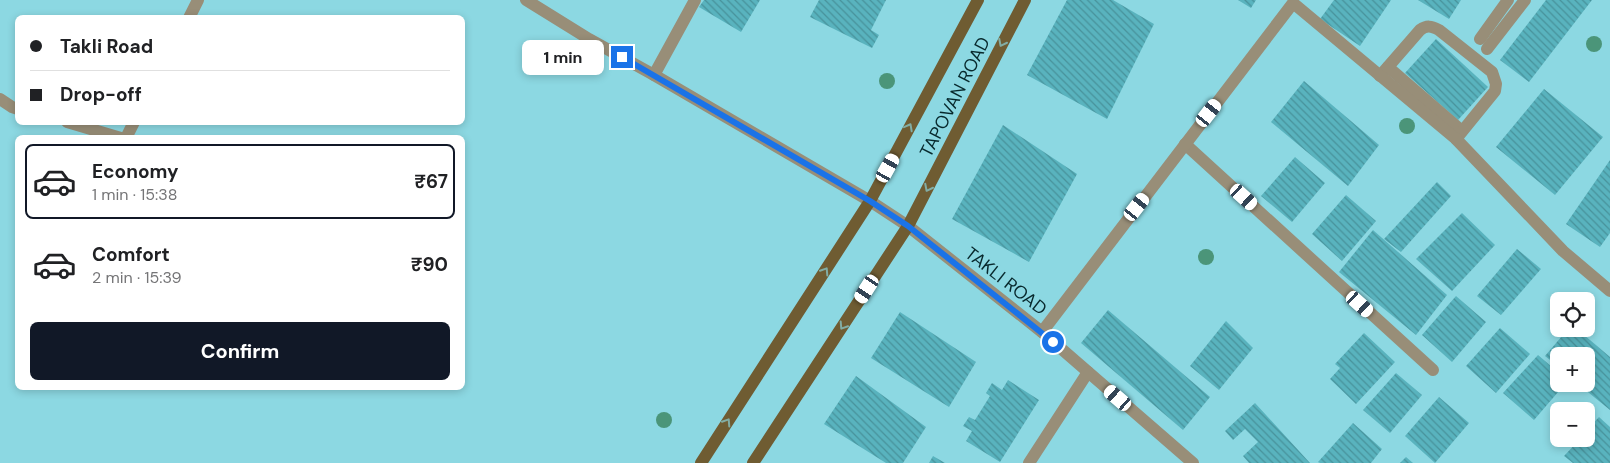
<!DOCTYPE html>
<meta charset="utf-8">
<style>
:root{--surface:#fff;--page:#f6f6f6;--text:#202124;--muted:#757577;--line:#e0e0e0;--accent:#111827}
body{margin:0;font-family:"DM Sans",sans-serif;background:var(--page);color:var(--text);height:100vh;display:flex;flex-direction:column;font-size:19px;white-space:nowrap}
*{box-sizing:border-box;margin:0}
p{font-size:16px;color:var(--muted)}
.icon{flex:none;width:28px;height:28px;fill:none;stroke:currentColor;stroke-width:2;stroke-linecap:round;stroke-linejoin:round}
.map{position:relative;flex:1;overflow:hidden}
.panel{position:absolute;left:15px;top:135px;width:450px;height:255px;display:flex;flex-direction:column;background:var(--surface);border-radius:8px;box-shadow:0 2px 8px #0003}
.panel>*{flex:none}
.guide{position:absolute;left:15px;top:15px;width:450px;height:110px;border-radius:8px;box-shadow:0 2px 8px #0003;display:grid;align-content:center;height:110px;padding:0 15px;background:var(--surface)}
.fabs{position:absolute;left:1550px;top:292px;display:grid;gap:10px}
.fabs a{display:grid;place-items:center;width:45px;height:45px;border-radius:8px;background:var(--surface);box-shadow:0 2px 8px #0003;font-size:25px}
.end{position:absolute;width:22px;height:22px;margin:-11px;border:6px solid #1a73e8;background:#fff;box-shadow:0 0 0 2px #fff}
.from{border-radius:50%}
.bubble{position:absolute;height:35px;border-radius:8px;background:var(--surface);box-shadow:0 2px 8px #0003;font-size:16px;font-weight:700;line-height:35px;text-align:center}
.car{position:absolute;width:15px;height:30px;margin:-15px -8px;border-radius:6px;box-shadow:0 0 4px 1px #0007;background:linear-gradient(#fff 24%,#345 0 40%,#fff 0 76%,#345 0 86%,#fff 0)}
.guide b{display:flex;align-items:center;gap:18px;height:48px;font-size:19px}
.guide b+b{border-top:1px solid var(--line)}
.guide i{width:12px;height:12px;background:var(--text)}
ul{padding:9px 0 0;list-style:none}
li{display:flex;align-items:center;gap:15px;height:75px;margin:0 10px 8px;padding:0 5px;border:2px solid transparent;border-radius:8px}
li div{flex:1}
li b{display:block;font-size:19px}
li em{font-style:normal;font-weight:700}
li.active{border-color:var(--accent)}
li>.icon{width:45px;height:45px;stroke-width:1.5}
.primary-button{display:flex;gap:10px;margin-top:auto;padding:10px 15px}
.primary-button a{flex:1;height:58px;border-radius:8px;background:var(--accent);color:#fff;font-size:20px;font-weight:700;line-height:58px;text-align:center}
.map>svg:first-child{display:block}
.building{fill:url(#building-back-hatch)}
.lines{fill:none;stroke-linecap:round;stroke-linejoin:round}
.minor{stroke:#988e78;stroke-width:12}
.major{stroke:#6f5c32;stroke-width:12}
.tree{fill:#4b9579}
.oneway{stroke:#82ada4}
.route{stroke:#1a73e8;stroke-width:6}
.labels{text-anchor:middle;stroke-width:4;stroke-linejoin:round;paint-order:stroke}
.street-label{font-size:18px;fill:#07282c;stroke:#8cd8e2}
</style>
<div class="map">
<svg width="1610" height="463" viewBox="0 0 1610 463">
<defs>
<pattern id="building-back-hatch" width="6" height="6" patternUnits="userSpaceOnUse" patternTransform="scale(1.25)"><rect width="6" height="6" fill="#59b3be"/><path d="M-1 5l2 2M0 0l6 6M5-1l2 2" fill="none" stroke="#48929b"/></pattern>
</defs>
<rect width="100%" height="100%" fill="#8cd8e2"/>
<g class="building">
<polygon points="704,0 760,0 741,32 699,7"/>
<polygon points="819,0 886,0 871,30 879,35 872,48 810,17"/>
<polygon points="1067,0 1113,0 1154,24 1107,119 1027,75"/>
<polygon points="1238,0 1256,0 1251,8"/>
<polygon points="1334,0 1391,0 1360,46 1320,19"/>
<polygon points="1418,0 1461,0 1449,19"/>
<polygon points="1546,0 1592,0 1529,82 1500,60"/>
<polygon points="1436,39 1488,87 1458,120 1405,73"/>
<polygon points="1304,81 1379,145 1348,186 1271,122"/>
<polygon points="1544,89 1603,137 1555,195 1496,147"/>
<polygon points="1003,125 1077,174 1029,262 952,219"/>
<polygon points="1295,157 1325,183 1292,222 1261,196"/>
<polygon points="1610,160 1610,233 1600,247 1566,224"/>
<polygon points="1437,182 1451,196 1401,252 1384,239"/>
<polygon points="1346,195 1376,221 1342,261 1312,234"/>
<polygon points="1462,213 1495,245 1452,291 1416,259"/>
<polygon points="1373,230 1447,295 1416,335 1339,272"/>
<polygon points="1517,249 1541,269 1501,315 1477,296"/>
<polygon points="1456,296 1486,322 1452,362 1422,335"/>
<polygon points="1108,310 1210,397 1183,430 1081,343"/>
<polygon points="900,312 976,362 949,407 871,358"/>
<polygon points="1226,321 1253,348 1219,390 1190,366"/>
<polygon points="1500,328 1530,354 1496,393 1466,366"/>
<polygon points="1568,329 1577,329 1610,357 1610,410 1578,384 1586,384 1586,356 1559,356 1559,367 1545,356"/>
<polygon points="1364,333 1395,362 1356,404 1330,379 1340,368 1335,364"/>
<polygon points="1538,355 1559,373 1559,384 1565,384 1534,420 1503,393"/>
<polygon points="1396,373 1422,395 1390,433 1363,410"/>
<polygon points="856,376 926,427 903,463 886,463 824,424"/>
<polygon points="1008,380 1039,400 1000,462 966,441 972,431 963,426 969,417 975,420 990,396 986,393 992,383 1002,390"/>
<polygon points="1439,397 1469,423 1435,463 1405,436"/>
<polygon points="1255,403 1310,463 1249,463 1243,456 1258,442 1245,429 1233,440 1225,431"/>
<polygon points="1599,417 1610,427 1610,463 1573,463 1564,456 1580,439 1586,439 1586,431"/>
<polygon points="1353,423 1382,449 1371,463 1320,463 1318,462"/>
<polygon points="933,456 945,463 929,463"/>
<polygon points="1406,457 1413,463 1400,463"/>
</g>
<g class="lines">
<g class="minor">
<polyline points="526,0 589,39 654,75 870,201 908,226 1042,332 1193,463"/>
<polyline points="189,18 198,0"/>
<polyline points="1480,39 1508,0"/>
<polyline points="1487,49 1525,0"/>
<polyline points="1388,67 1462,131"/>
<polyline points="654,75 695,0"/>
<path d="M 1380,76 L 1420,30 C 1427,25 1431,26 1439,30 L 1492,72 L 1496,84 L 1495,91 L 1456,139"/>
<polyline points="0,99 12,107 18,109"/>
<polyline points="67,122 121,138"/>
<polyline points="126,138 134,122"/>
<polyline points="1185,144 1433,370"/>
<polyline points="1042,332 1293,3 1456,139 1563,251 1610,291"/>
<polyline points="1029,463 1088,372"/>
</g>
<g class="major">
<polyline points="701,463 870,201 978,0"/>
<polyline points="753,463 908,226 1025,0"/>
</g>
</g>
<g class="tree">
<circle cx="1594" cy="44" r="8"/>
<circle cx="557" cy="58" r="8"/>
<circle cx="887" cy="81" r="8"/>
<circle cx="1407" cy="126" r="8"/>
<circle cx="1206" cy="257" r="8"/>
<circle cx="664" cy="420" r="8"/>
</g>
<defs><path id="oneway-chevron" d="M-2-3.5L2.5 0L-2 3.5" fill="none" stroke-width="1.6" stroke-linecap="round" stroke-linejoin="round" transform="scale(1.25)"/></defs>
<g class="oneway">
<use href="#oneway-chevron" transform="translate(1002 43) rotate(117)"/>
<use href="#oneway-chevron" transform="translate(909 127) rotate(-62)"/>
<use href="#oneway-chevron" transform="translate(928 188) rotate(117)"/>
<use href="#oneway-chevron" transform="translate(825 271) rotate(-57)"/>
<use href="#oneway-chevron" transform="translate(843 326) rotate(123)"/>
<use href="#oneway-chevron" transform="translate(727 422) rotate(-57)"/>
</g>
<g class="lines">
<polyline class="route" points="622,57 870,201 908,226 1053,342"/>
</g>
<g class="labels">
<g class="street-label">
<text transform="translate(955 97) rotate(-63)" y="6">TAPOVAN ROAD</text>
<text transform="translate(1006 281) rotate(38)" y="6">TAKLI ROAD</text>
</g>
</g>
</svg>
<div class="fabs">
<a><svg class="icon" aria-label="locate" viewBox="0 0 24 24"><circle cx="12" cy="12" r="6"/><path d="M12 2v4M12 18v4M2 12h4M18 12h4"/></svg></a>
<a>+</a>
<a>−</a>
</div>
<i class="end from" style="left:1053px;top:342px"></i>
<i class="end" style="left:622px;top:57px"></i>
<div class="bubble" style="left:522px;top:40px;width:82px">1 min</div>
<i class="car" style="left:1209px;top:113px;rotate:38deg"></i>
<i class="car" style="left:888px;top:168px;rotate:29deg"></i>
<i class="car" style="left:1244px;top:197px;rotate:132deg"></i>
<i class="car" style="left:1137px;top:207px;rotate:38deg"></i>
<i class="car" style="left:867px;top:289px;rotate:213deg"></i>
<i class="car" style="left:1360px;top:304px;rotate:132deg"></i>
<i class="car" style="left:1118px;top:398px;rotate:311deg"></i>
<div class="guide">
<b><i class="from"></i>Takli Road</b>
<b><i></i>Drop-off</b>
</div>
<section class="panel">
<ul>
<li class="active"><svg class="icon" aria-label="car" viewBox="0 0 24 24"><path d="M5 17H2v-5l4-1 3-4h7l3 4 3 1v5h-3M9 17h6M6 11h13"/><circle cx="7" cy="17" r="2"/><circle cx="17" cy="17" r="2"/></svg><div><b>Economy</b><p>1 min · 15:38</p></div><em>₹67</em></li>
<li><svg class="icon" aria-label="car" viewBox="0 0 24 24"><path d="M5 17H2v-5l4-1 3-4h7l3 4 3 1v5h-3M9 17h6M6 11h13"/><circle cx="7" cy="17" r="2"/><circle cx="17" cy="17" r="2"/></svg><div><b>Comfort</b><p>2 min · 15:39</p></div><em>₹90</em></li>
</ul>
<div class="primary-button"><a>Confirm</a></div>
</section>
</div>
